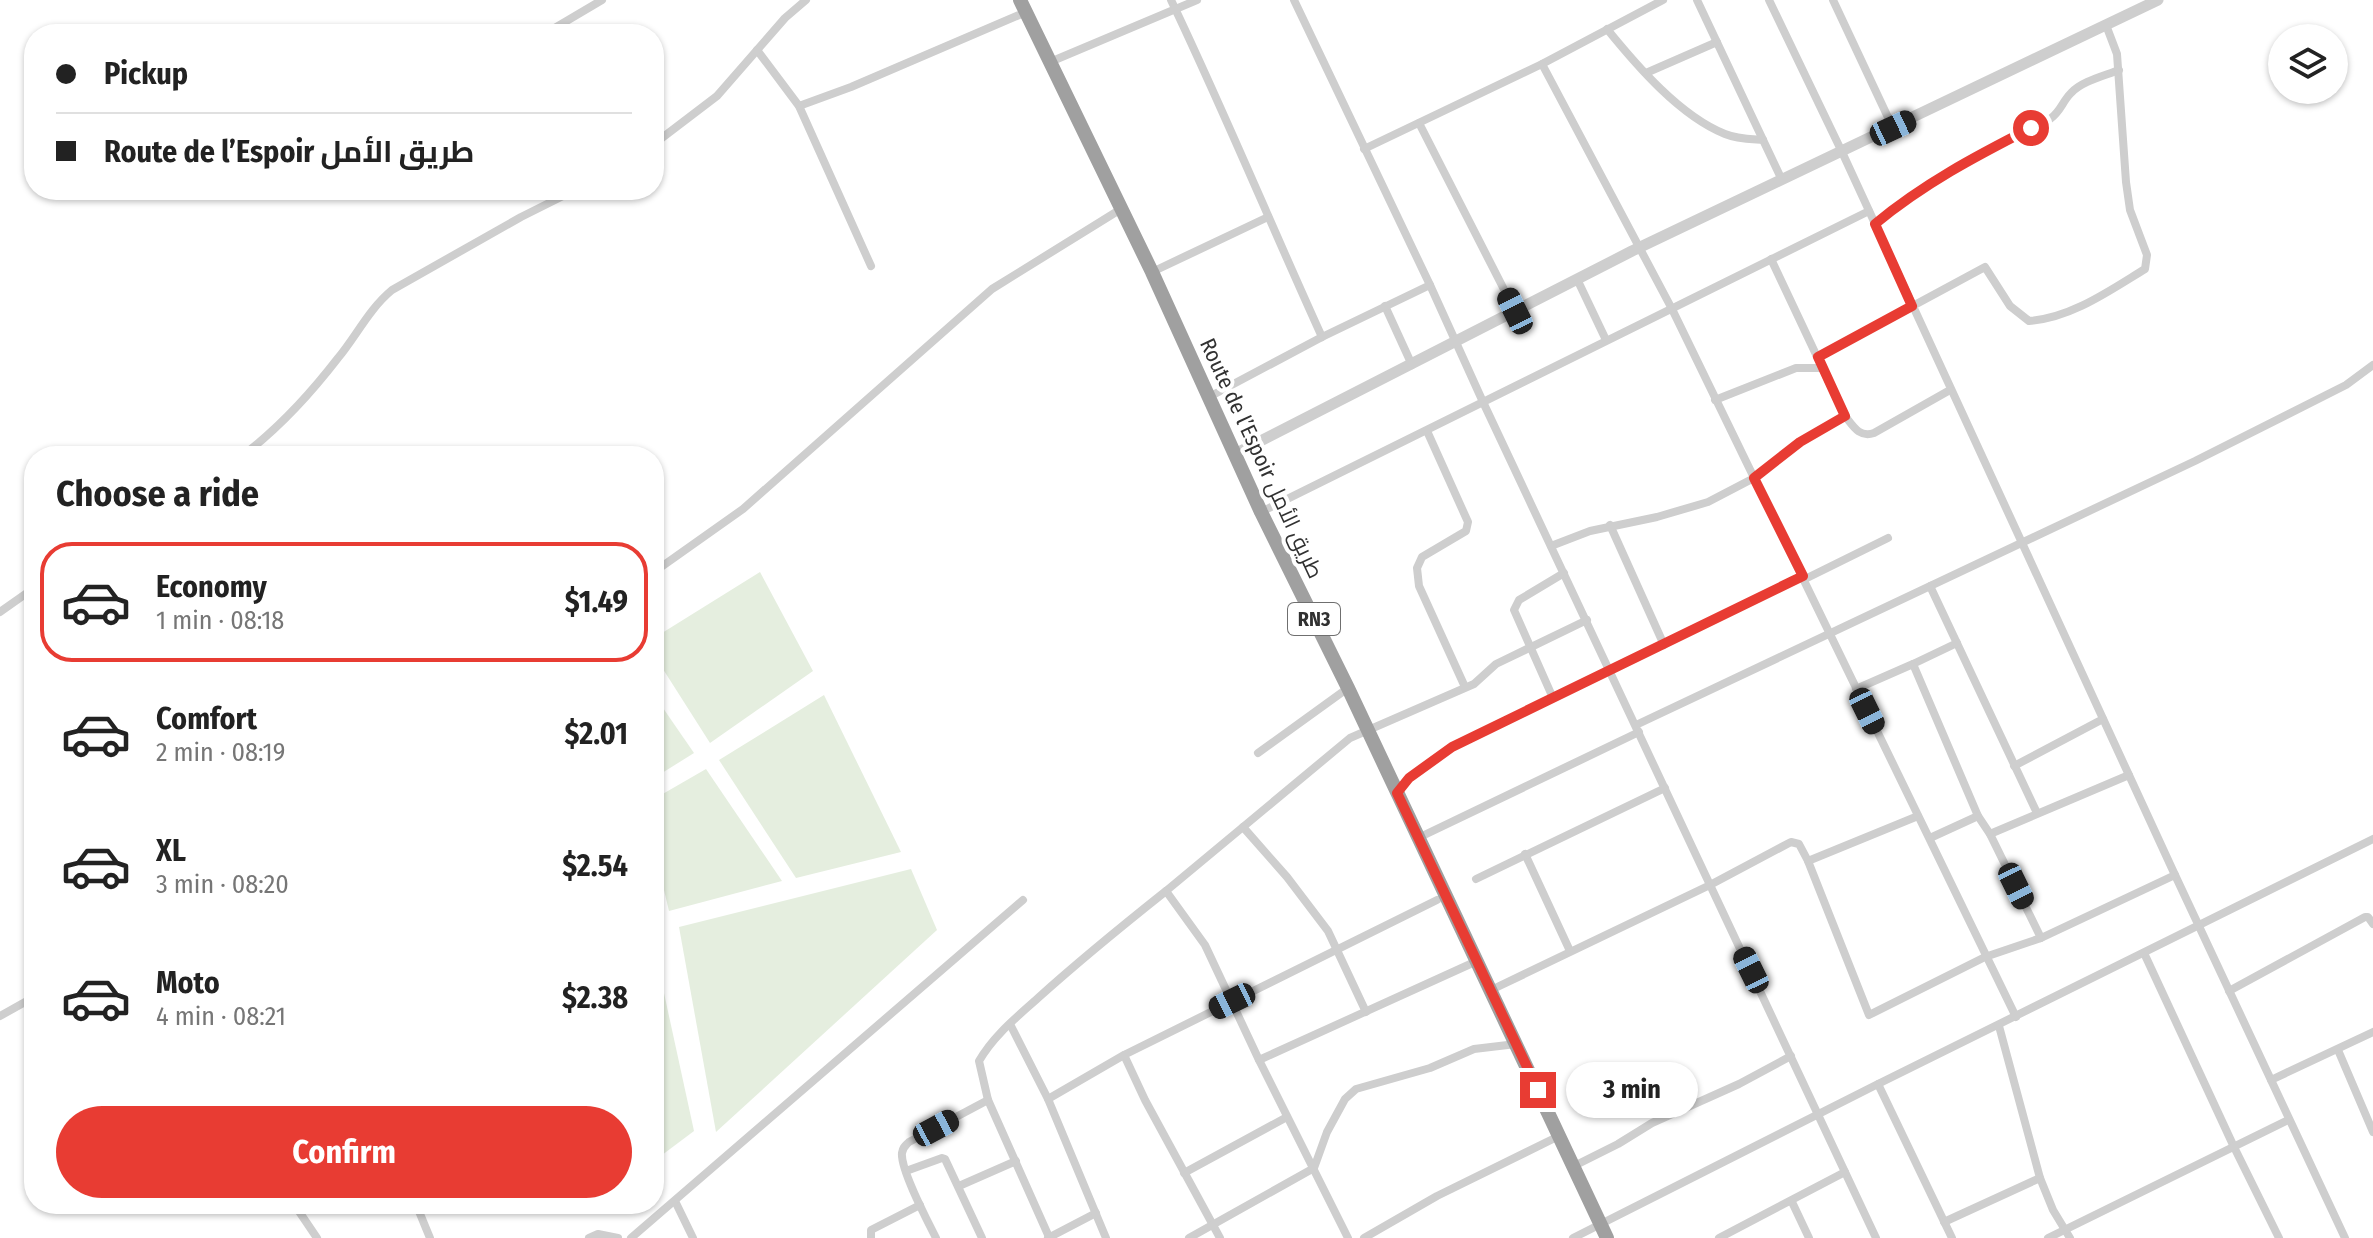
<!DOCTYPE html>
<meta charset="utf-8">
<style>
:root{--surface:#fff;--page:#f2f2f2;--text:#222;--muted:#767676;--line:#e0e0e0;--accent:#e83c33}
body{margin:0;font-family:"Fira Sans Condensed",Cairo,sans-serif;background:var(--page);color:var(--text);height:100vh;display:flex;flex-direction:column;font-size:30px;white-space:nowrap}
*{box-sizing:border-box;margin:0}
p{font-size:26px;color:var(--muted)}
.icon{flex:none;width:44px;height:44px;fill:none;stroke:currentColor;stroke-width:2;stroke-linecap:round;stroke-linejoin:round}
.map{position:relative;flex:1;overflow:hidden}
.sheet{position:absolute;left:24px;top:446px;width:640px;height:768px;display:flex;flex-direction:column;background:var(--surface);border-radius:32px;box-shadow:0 2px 6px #0004}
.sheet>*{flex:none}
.guide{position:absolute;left:24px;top:24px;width:640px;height:176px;border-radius:32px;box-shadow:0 2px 6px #0004;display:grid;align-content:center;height:176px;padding:0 32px;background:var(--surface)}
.controls{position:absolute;left:2268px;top:24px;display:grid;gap:16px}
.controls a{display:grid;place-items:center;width:80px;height:80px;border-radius:50%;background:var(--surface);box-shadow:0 2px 6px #0004;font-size:40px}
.end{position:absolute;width:36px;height:36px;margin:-18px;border:10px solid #e83c33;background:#fff;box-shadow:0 0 0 4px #fff}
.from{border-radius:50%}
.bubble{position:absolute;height:56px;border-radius:28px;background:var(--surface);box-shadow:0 2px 6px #0004;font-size:26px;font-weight:700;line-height:56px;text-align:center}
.car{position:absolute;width:24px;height:48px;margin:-24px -12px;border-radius:10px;box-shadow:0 0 6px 2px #0007;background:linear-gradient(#222 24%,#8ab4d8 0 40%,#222 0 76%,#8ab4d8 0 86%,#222 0)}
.guide b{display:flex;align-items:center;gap:28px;height:76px;font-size:30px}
.guide b+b{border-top:2px solid var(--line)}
.guide i{width:20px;height:20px;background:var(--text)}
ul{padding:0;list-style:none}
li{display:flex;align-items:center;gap:24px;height:120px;margin:0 16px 12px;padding:0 16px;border:4px solid transparent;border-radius:32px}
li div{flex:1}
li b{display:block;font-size:30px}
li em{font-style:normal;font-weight:700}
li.on{border-color:var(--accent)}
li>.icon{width:72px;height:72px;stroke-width:1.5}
h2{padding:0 32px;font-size:36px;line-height:96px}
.cta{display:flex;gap:16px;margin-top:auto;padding:16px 32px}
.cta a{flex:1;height:92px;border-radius:48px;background:var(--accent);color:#fff;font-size:32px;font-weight:700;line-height:92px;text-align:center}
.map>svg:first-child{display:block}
.green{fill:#e5eedf}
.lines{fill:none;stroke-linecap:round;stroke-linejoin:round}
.minor{stroke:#cecece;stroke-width:8}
.tertiary{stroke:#cecece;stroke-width:11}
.trunk{stroke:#a0a0a0;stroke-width:14}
.route{stroke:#e83c33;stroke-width:10}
.labels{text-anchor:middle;stroke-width:8;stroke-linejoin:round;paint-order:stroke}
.shield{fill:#fff;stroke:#6f6f6f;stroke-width:2}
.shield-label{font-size:20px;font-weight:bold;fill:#313131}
.street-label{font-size:22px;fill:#313131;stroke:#fff}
</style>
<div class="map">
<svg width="2373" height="1238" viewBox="0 0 2373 1238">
<rect width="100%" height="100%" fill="#fff"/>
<g class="green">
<polygon points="760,572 813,671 710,743 654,655 654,638"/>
<polygon points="654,695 694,753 654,778"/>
<polygon points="824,695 901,852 796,878 719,760"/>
<polygon points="706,769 782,881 669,911 654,848 654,799"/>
<polygon points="911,869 937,930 716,1132 679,927"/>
<polygon points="654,947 694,1131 654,1161"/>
</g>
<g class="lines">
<g class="minor">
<path d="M 1171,0 C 1224,111 1271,225 1322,337"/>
<polyline points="1294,0 1430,285 1483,402 1876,1238"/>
<polyline points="1697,0 1781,178"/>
<polyline points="1769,0 1842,152 2175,875 2345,1238"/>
<polyline points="1833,0 1893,128"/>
<path d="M 1607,29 C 1637,66 1680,116 1725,134 C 1737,139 1750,139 1763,140"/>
<polyline points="550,34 553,29 602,0"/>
<polyline points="757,50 799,106 871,266"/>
<polyline points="1050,62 1197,0"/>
<polyline points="1542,64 1663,0"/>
<polyline points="1646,73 1717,42"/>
<polyline points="799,106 851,87 1026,12"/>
<polyline points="1419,123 1515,311"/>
<polyline points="654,144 717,96 785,18 806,0"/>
<polyline points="1364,149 1542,64 1672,309 2016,1017"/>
<path d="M 1875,224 C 1928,179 1988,150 2050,119 C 2061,111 2062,102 2071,93 C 2082,81 2104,76 2119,70"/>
<path d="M 1771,259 L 1845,416 C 1853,426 1859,438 1874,433 L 1950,390"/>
<polyline points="1152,272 1268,217"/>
<polyline points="1577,279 1606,340"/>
<polyline points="1385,306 1412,365"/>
<path d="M 1818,357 L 1985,267 L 2010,306 L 2029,321 C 2071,318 2109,291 2145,269 L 2147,255 L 2130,210 L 2126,182 L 2117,54 L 2106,25"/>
<polyline points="1209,397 1322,337 1430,285"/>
<polyline points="1715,400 1796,368 1822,368"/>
<polyline points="1427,431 1468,522 1466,531 1422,557 1417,568 1419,586 1465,687"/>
<path d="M 242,456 C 278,429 311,393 338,358 C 357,335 369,309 392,290 L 521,217 L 575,190"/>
<polyline points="1261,512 1869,211"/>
<polyline points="1610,525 1664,645"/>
<polyline points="1551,546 1590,531 1657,517 1708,502 1754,478 1800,442 1845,416"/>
<polyline points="654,572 743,509 992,289 1121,209"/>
<polyline points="1805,579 1888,538"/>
<polyline points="1930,586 2037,813"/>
<polyline points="0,612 34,588"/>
<polyline points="1957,643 1913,664 1978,816 1990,834 2041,938"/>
<polyline points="1856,689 1913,664"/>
<polyline points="1553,698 1514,610 1519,600 1564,573"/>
<polyline points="1636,725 2195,461 2346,385 2373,365"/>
<polyline points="1258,753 1348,688"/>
<polyline points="2014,766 2103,719"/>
<polyline points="1397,793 1409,778 1452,747 1803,576"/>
<polyline points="1243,827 1287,877 1328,931 1366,1012"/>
<polyline points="1990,834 2129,775"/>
<polyline points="1418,838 1639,732"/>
<polyline points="1930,838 1978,816"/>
<polyline points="1525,854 1570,951"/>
<polyline points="1808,861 1918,816"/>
<polyline points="1476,879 1665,788"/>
<polyline points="2144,953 2234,1147 2279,1238"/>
<polyline points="1491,990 1710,885 1791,842 1799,844 1808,861 1869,1015 1985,957 2041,938 2175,875"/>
<polyline points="2229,991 2365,917 2368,917 2373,924"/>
<polyline points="0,1016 34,997"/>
<polyline points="1010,1024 1048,1099"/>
<polyline points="1999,1026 2040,1178 2053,1210 2070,1238"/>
<polyline points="2338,1050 2373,1132"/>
<polyline points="1124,1055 1145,1100 1220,1238"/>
<polyline points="1259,1060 1205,945 1166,891 1350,738 1474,684 1496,664 1587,620"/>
<polyline points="2271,1080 2373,1032"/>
<polyline points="1878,1084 1952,1238"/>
<polyline points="1574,1166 1618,1144 1652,1123 1739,1084 1791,1056"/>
<polyline points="906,1171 942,1158 945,1159 982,1238"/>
<polyline points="1184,1173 1287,1117"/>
<polyline points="959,1186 1016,1161"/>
<polyline points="675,1201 693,1238"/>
<polyline points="1792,1202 1809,1238"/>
<polyline points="294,1204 317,1238"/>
<polyline points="416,1204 430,1238"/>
<polyline points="1944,1222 2040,1178"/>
<path d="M 1049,1237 L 988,1100 L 979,1061 C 994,1035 1017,1017 1038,998 C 1079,961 1122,926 1166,891"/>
<polyline points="589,1238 598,1234 618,1238"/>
<polyline points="631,1238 1023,900"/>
<polyline points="871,1238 871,1230 920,1205"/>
<path d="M 936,1238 C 928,1222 900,1169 902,1153 C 903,1147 905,1146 909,1142 L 988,1100"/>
<polyline points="1048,1238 1096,1213"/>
<polyline points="1106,1238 1048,1099 1124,1055 1437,900"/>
<polyline points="1189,1238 1314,1168 1327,1132 1345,1099 1356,1089 1430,1068 1474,1049 1516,1044"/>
<polyline points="1348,1238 1259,1060 1477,961"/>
<polyline points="1364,1238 1437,1196 1559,1136"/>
<polyline points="1573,1238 1878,1084 2373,839"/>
<polyline points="1719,1238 1845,1172"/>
<polyline points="2048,1238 2288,1120"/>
</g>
<polyline class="tertiary" points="1235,454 1632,251 2158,0"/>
<polyline class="trunk" points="1020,0 1152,272 1261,512 1348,688 1607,1238"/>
</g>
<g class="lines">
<path class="route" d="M 1538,1090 L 1397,793 L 1409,778 L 1452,747 L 1803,576 L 1754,478 L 1800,442 L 1845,416 L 1818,357 L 1912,306 L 1875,224 C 1923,184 1976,156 2031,128"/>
</g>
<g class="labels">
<rect class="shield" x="1288" y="603" width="52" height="32" rx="6"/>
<g class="shield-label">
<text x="1314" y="626">RN3</text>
</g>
<g class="street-label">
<text transform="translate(1262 458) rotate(65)" y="8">Route de l’Espoir طريق الأمل</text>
</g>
</g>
</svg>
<div class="controls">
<a><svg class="icon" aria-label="layers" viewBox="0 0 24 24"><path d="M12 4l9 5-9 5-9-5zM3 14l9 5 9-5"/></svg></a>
</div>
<i class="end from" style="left:2031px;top:128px"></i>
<i class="end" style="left:1538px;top:1090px"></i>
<div class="bubble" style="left:1566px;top:1062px;width:132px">3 min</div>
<i class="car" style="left:1893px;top:128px;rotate:65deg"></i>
<i class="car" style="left:1515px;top:311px;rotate:334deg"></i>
<i class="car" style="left:1867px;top:711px;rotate:154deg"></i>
<i class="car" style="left:2016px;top:886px;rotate:154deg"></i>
<i class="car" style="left:1751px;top:970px;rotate:334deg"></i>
<i class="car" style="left:1232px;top:1001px;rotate:244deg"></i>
<i class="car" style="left:936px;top:1128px;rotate:62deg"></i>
<div class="guide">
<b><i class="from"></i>Pickup</b>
<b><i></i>Route de l’Espoir طريق الأمل</b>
</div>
<section class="sheet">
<h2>Choose a ride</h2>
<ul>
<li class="on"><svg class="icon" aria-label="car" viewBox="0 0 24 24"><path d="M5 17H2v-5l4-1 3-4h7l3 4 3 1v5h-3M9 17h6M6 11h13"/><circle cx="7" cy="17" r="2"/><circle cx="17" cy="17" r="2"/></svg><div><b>Economy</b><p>1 min · 08:18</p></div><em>$1.49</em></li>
<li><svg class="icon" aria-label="car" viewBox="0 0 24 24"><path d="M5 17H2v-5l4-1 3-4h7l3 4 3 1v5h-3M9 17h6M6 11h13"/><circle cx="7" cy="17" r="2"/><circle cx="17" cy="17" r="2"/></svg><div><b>Comfort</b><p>2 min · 08:19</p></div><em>$2.01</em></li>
<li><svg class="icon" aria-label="car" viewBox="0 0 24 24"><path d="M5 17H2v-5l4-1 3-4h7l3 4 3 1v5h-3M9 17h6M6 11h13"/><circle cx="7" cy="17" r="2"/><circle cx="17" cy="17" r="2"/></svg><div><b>XL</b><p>3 min · 08:20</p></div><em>$2.54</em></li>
<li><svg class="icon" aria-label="car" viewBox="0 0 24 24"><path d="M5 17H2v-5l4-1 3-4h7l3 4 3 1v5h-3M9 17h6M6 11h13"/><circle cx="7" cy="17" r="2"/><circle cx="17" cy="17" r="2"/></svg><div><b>Moto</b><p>4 min · 08:21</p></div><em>$2.38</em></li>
</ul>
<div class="cta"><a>Confirm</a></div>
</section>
</div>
